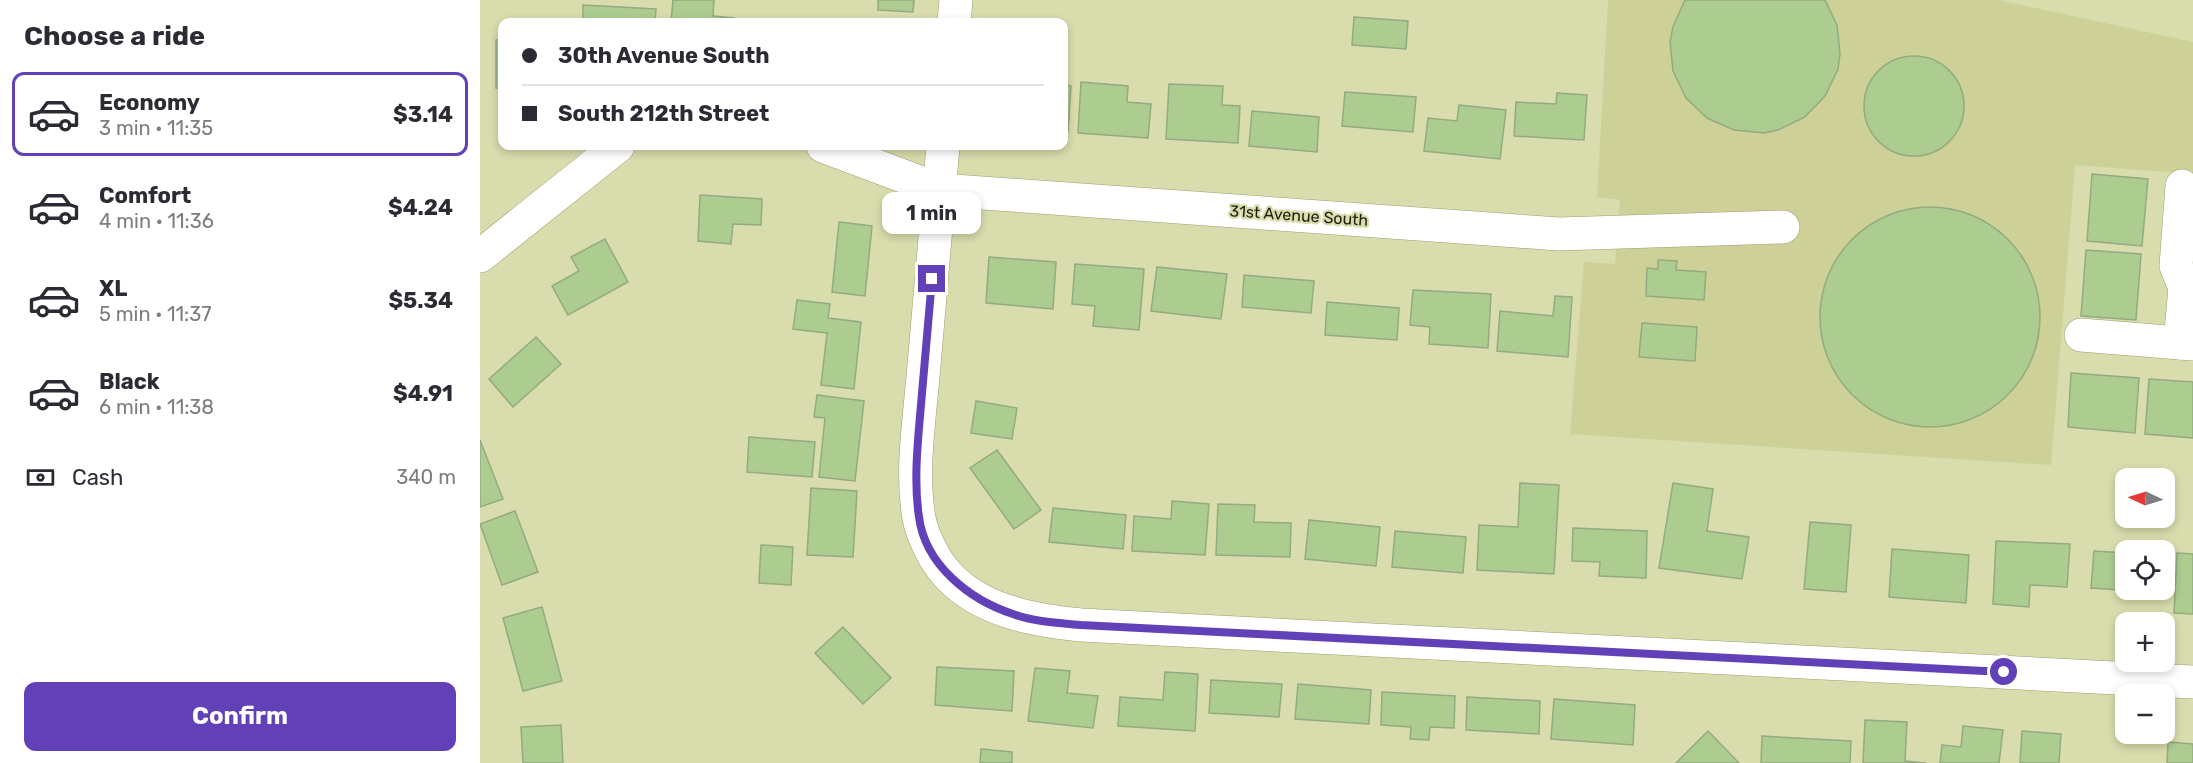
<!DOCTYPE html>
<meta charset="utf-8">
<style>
:root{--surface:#fff;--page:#f7f7f7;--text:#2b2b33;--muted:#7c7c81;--line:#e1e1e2;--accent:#6140b8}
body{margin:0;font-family:Rubik,sans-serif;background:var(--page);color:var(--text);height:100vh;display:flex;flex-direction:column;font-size:22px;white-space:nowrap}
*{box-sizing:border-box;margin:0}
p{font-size:20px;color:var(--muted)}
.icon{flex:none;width:33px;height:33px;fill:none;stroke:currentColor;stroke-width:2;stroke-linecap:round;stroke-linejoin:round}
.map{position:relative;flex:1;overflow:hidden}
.side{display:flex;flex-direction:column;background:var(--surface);width:480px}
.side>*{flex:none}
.guide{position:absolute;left:18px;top:18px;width:570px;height:132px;border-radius:12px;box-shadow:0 3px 9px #0003;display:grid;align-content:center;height:132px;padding:0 24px;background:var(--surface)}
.needle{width:39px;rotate:274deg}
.controls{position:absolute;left:1635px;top:468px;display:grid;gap:12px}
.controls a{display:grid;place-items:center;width:60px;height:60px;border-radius:12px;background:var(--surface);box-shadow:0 3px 9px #0003;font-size:30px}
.end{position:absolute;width:27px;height:27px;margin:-14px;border:8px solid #6140b8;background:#fff;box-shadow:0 0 0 3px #fff}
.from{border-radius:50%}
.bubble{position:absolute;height:42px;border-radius:12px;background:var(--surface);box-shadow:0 3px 9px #0003;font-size:20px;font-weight:700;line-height:42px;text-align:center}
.guide b{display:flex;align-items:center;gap:21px;height:57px;font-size:22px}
.guide b+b{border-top:2px solid var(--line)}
.guide i{width:15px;height:15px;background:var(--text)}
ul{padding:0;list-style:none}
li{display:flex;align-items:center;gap:18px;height:84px;margin:0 12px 9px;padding:0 12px;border:3px solid transparent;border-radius:12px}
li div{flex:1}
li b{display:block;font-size:22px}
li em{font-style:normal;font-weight:700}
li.current{border-color:var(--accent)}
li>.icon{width:54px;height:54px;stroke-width:1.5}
h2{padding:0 24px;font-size:27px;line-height:72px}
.pay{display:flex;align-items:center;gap:15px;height:66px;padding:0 24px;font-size:22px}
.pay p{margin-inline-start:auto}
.action{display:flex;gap:12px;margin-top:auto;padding:12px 24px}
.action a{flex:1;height:69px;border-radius:12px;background:var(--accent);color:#fff;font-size:24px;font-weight:700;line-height:69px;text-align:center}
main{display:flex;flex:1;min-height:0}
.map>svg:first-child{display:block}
.built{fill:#cdd198}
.building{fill:#accc90;stroke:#94aa80;stroke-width:1.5}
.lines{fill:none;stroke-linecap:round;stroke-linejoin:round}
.minor-casing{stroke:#9c9e70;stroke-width:34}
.minor{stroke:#fff;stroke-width:33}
.route{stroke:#6140b8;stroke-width:8}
.labels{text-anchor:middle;stroke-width:4.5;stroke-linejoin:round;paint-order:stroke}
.street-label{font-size:16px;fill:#1e1f0c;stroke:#d9dcac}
</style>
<main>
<section class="side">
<h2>Choose a ride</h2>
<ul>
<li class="current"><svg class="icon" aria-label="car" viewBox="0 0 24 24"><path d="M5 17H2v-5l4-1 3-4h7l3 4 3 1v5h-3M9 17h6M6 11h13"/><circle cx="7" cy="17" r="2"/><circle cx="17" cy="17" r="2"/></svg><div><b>Economy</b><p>3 min · 11:35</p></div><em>$3.14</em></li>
<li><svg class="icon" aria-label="car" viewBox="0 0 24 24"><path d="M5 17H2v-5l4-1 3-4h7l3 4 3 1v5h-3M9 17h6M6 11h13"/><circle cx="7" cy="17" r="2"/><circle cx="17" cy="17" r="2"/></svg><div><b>Comfort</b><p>4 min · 11:36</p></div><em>$4.24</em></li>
<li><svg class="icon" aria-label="car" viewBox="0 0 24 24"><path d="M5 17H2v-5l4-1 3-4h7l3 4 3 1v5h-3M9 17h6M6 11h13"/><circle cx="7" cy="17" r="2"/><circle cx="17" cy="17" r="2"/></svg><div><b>XL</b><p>5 min · 11:37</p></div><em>$5.34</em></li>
<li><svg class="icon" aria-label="car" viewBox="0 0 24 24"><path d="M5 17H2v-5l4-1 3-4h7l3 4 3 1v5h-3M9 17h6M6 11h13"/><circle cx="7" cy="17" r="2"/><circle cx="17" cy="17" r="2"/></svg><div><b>Black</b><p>6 min · 11:38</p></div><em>$4.91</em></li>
</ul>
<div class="pay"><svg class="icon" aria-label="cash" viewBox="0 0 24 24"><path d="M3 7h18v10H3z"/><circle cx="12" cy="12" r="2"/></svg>Cash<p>340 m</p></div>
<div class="action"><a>Confirm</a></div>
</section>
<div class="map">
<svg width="1713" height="763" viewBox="0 0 1713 763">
<rect width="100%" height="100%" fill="#d9dcac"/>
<polygon class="built" points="1128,0 1518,0 1713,42 1713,174 1595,165 1571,465 1090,434 1104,262 1135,264 1140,200 1117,197"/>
<g class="building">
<polygon points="193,0 234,0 233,16 254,18 253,22 191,22"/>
<polygon points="398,0 434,0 433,12 398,10"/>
<polygon points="1205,0 1345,0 1357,25 1360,54 1358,69 1345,96 1325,117 1298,130 1284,133 1254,130 1227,118 1206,98 1193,71 1190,42 1193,27"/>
<polygon points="103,5 176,9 175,22 103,22"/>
<polygon points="874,17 928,21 926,49 872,45"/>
<rect x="16" y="40" width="6" height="48"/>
<circle cx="1434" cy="106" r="50"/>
<polygon points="601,82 648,86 647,102 671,104 668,138 598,133"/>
<polygon points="689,84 743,86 742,105 760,106 758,143 686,139"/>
<polygon points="584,85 591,86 588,132 584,131"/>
<polygon points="865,92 936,97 933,132 862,126"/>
<polygon points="1077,93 1107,95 1104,140 1034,136 1036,102 1076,104"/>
<polygon points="979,105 1026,110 1020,159 944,151 948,118 977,121"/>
<polygon points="772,111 839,117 837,152 769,146"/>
<polygon points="1612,174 1668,179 1662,246 1607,241"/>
<polygon points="220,195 282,199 281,225 253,224 251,244 218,241"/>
<circle cx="1450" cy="317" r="110"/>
<polygon points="359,222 392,226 385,296 352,292"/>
<polygon points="125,239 148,282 88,315 72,286 99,271 91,257"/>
<polygon points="1606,250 1661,254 1656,320 1601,316"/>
<polygon points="509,257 576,262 573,309 506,303"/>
<polygon points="1178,260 1197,261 1196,270 1226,272 1224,300 1166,296 1167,268 1178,269"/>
<polygon points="595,264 664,269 659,330 613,326 615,306 592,304"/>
<polygon points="677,267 747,274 741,319 671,311"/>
<polygon points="764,275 834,281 831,313 762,307"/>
<polygon points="933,290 1011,294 1008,348 949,344 950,327 930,325"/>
<polygon points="1075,296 1092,297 1088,357 1017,351 1020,311 1073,316"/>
<polygon points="317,300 350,304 348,318 381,322 374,389 341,385 347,333 313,329"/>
<polygon points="847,302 919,308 917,340 845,335"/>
<polygon points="1162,323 1217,327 1215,361 1159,357"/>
<polygon points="56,337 81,364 33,407 9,379"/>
<polygon points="1591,373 1659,378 1655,433 1588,427"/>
<polygon points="1669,379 1713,382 1713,438 1665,434"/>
<polygon points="337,395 384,401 375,481 339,477 345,418 334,417"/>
<polygon points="496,401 537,408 532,439 491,433"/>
<polygon points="269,437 335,442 332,477 267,472"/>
<polygon points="0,440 23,499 0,507"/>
<polygon points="517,450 561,510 534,529 490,468"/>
<polygon points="1040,483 1079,485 1074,574 997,570 999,525 1038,527"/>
<polygon points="1193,483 1233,489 1227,531 1269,537 1262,579 1179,568"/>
<polygon points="331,488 377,491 373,557 327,555"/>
<polygon points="692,501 729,504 725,555 652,551 654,516 691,519"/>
<polygon points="738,504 775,505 774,522 811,523 810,557 736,555"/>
<polygon points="573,508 646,515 643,549 569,542"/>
<polygon points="35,511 58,572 22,585 0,524"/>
<polygon points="829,520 900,527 896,566 825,559"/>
<polygon points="1330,522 1371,525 1366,592 1324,589"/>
<polygon points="1093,528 1167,531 1166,578 1119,576 1120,562 1092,561"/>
<polygon points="915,531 986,537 983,573 912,567"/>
<polygon points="1516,541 1590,544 1587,587 1550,585 1549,607 1513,604"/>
<polygon points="281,545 313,547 311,585 279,583"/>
<polygon points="1412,549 1489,555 1486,603 1409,597"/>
<polygon points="1614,551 1646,553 1646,590 1670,590 1670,592 1611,588"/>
<polygon points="1697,553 1713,554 1713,614 1694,613"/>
<polygon points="62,607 82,681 43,691 23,618"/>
<polygon points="363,627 411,678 383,704 335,653"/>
<polygon points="457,667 534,671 532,711 455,705"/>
<polygon points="555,668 590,671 587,693 618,696 613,728 548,721"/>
<polygon points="685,672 718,674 715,731 638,726 640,697 683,700"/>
<polygon points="731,680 802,684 799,717 729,713"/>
<polygon points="818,684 891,690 889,724 815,719"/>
<polygon points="902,692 975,696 974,728 950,727 949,740 930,739 931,727 901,725"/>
<polygon points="987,697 1060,701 1059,734 986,730"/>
<polygon points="1074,699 1155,705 1153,745 1071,739"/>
<polygon points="1385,720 1427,722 1425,761 1446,763 1383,763"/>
<polygon points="81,725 83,763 43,763 41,727"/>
<polygon points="1483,726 1523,730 1519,763 1460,763 1462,745 1481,747"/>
<polygon points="1228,731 1259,763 1196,763"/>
<polygon points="1542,731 1581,734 1579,763 1540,763"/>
<polygon points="1282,736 1371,741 1370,763 1281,763"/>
<polygon points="1688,742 1713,744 1713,763 1687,763"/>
<polygon points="501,749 532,752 532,763 500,763"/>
</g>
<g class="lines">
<defs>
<g id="minor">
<polyline points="474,22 476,0"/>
<polyline points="343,146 460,190 1079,234 1303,227"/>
<path d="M 463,146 C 457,223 450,300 443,377 C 439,423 431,472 439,518 C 442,534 452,555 462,568 C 494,610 551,620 601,625 L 1713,682"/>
<polyline points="1702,186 1696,266 1705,288"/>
<polyline points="0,256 138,146"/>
<polyline points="1601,335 1713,344"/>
<polyline points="1700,343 1705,288 1713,285"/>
</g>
</defs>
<use href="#minor" class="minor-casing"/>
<use href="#minor" class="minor"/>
</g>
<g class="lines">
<path class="route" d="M 452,279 C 448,325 444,371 440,416 C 437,450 434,484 439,517 C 445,565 490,600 533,614 C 554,622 579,623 601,625 L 1524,672"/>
</g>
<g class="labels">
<g class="street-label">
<text transform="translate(819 215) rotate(4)" y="6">31st Avenue South</text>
</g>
</g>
</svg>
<div class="controls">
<a><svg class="needle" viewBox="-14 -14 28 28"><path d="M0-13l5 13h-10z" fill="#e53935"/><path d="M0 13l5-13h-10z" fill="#7c7c81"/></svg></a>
<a><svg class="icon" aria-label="locate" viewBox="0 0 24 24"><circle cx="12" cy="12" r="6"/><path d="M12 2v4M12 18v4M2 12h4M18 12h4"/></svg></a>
<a>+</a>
<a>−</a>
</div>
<i class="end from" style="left:1524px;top:672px"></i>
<i class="end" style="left:452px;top:279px"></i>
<div class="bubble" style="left:402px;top:192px;width:99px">1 min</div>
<div class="guide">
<b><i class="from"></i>30th Avenue South</b>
<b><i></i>South 212th Street</b>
</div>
</div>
</main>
